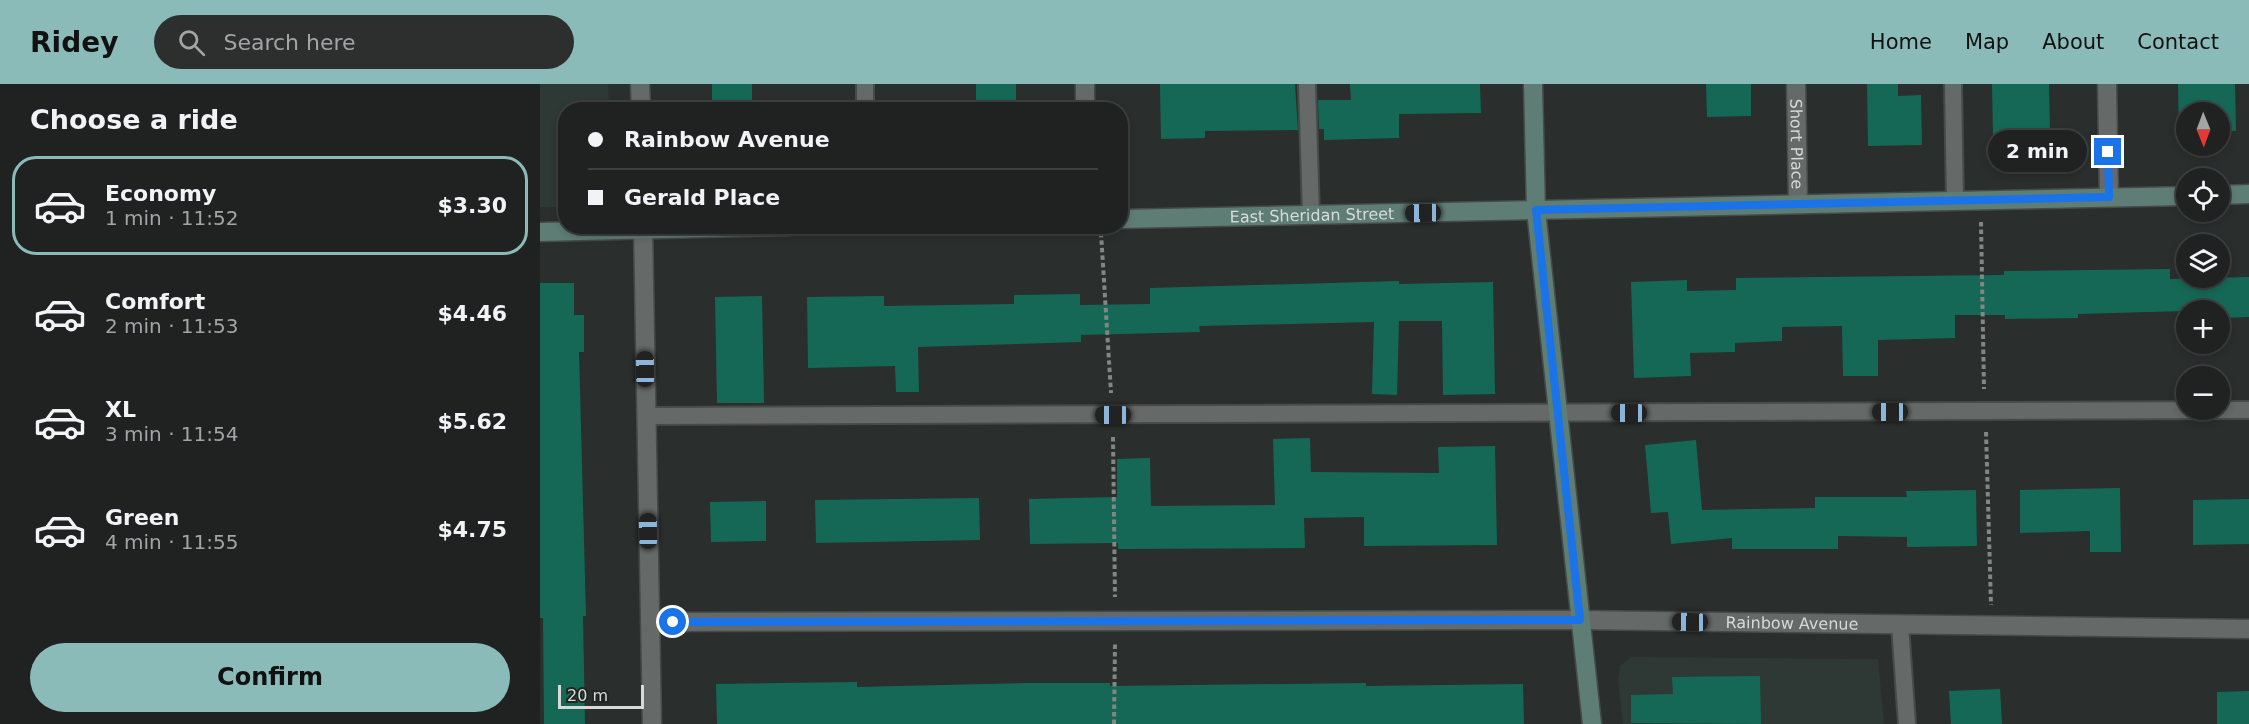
<!DOCTYPE html>
<meta charset="utf-8">
<style>
:root{--surface:#202222;--page:#2d2f2f;--text:#f1f3f6;--muted:#a2a4a5;--line:#3d3f40;--accent:#8bbbb9}
body{margin:0;font-family:"DejaVu Sans",sans-serif;background:var(--page);color:var(--text);height:100vh;display:flex;flex-direction:column;font-size:22px;white-space:nowrap}
*{box-sizing:border-box;margin:0}
p{font-size:20px;color:var(--muted)}
.icon{flex:none;width:33px;height:33px;fill:none;stroke:currentColor;stroke-width:2;stroke-linecap:round;stroke-linejoin:round}
.map{position:relative;flex:1;overflow:hidden}
.drawer{display:flex;flex-direction:column;background:var(--surface);width:540px}
.drawer>*{flex:none}
.banner{position:absolute;left:18px;top:18px;width:570px;height:132px;border-radius:24px;box-shadow:0 3px 9px #0003,0 0 0 2px var(--line);display:grid;align-content:center;height:132px;padding:0 30px;background:var(--surface)}
.needle{width:39px;rotate:179deg}
.fabs{position:absolute;left:1636px;top:18px;display:grid;gap:12px}
.fabs a{display:grid;place-items:center;width:54px;height:54px;border-radius:50%;background:var(--surface);box-shadow:0 3px 9px #0003,0 0 0 2px var(--line);font-size:30px}
.scale{position:absolute;left:18px;bottom:15px;width:86px;box-sizing:border-box;padding-left:6px;border:3px solid #d7dad9;border-top:0;font-size:16px;line-height:21px;white-space:nowrap;color:#d7dad9;-webkit-text-stroke:4px #212523;paint-order:stroke}
.end{position:absolute;width:27px;height:27px;margin:-14px;border:8px solid #1a73e8;background:#fff;box-shadow:0 0 0 3px #fff}
.from{border-radius:50%}
.bubble{position:absolute;height:42px;border-radius:21px;background:var(--surface);box-shadow:0 3px 9px #0003,0 0 0 2px var(--line);font-size:20px;font-weight:700;line-height:42px;text-align:center}
.car{position:absolute;width:18px;height:36px;margin:-18px -9px;border-radius:8px;box-shadow:0 0 4px 2px #0007;background:linear-gradient(#222 24%,#8ab4d8 0 40%,#222 0 76%,#8ab4d8 0 86%,#222 0)}
.banner b{display:flex;align-items:center;gap:21px;height:57px;font-size:22px}
.banner b+b{border-top:2px solid var(--line)}
.banner i{width:15px;height:15px;background:var(--text)}
ul{padding:0;list-style:none}
li{display:flex;align-items:center;gap:18px;height:99px;margin:0 12px 9px;padding:0 18px;border:3px solid transparent;border-radius:24px}
li div{flex:1}
li b{display:block;font-size:22px}
li em{font-style:normal;font-weight:700}
li.current{border-color:var(--accent)}
li>.icon{width:54px;height:54px;stroke-width:1.5}
h2{padding:0 30px;font-size:27px;line-height:72px}
.button{display:flex;gap:12px;margin-top:auto;padding:12px 30px}
.button a{flex:1;height:69px;border-radius:36px;background:var(--accent);color:#111;font-size:24px;font-weight:700;line-height:69px;text-align:center}
header{display:flex;align-items:center;gap:36px;box-sizing:border-box;height:84px;padding:0 30px;background:var(--accent);color:#111}
header strong{font-size:28px}
nav{display:flex;gap:33px;margin-inline-start:auto;font-size:21px}
.search{width:420px;height:54px;background:var(--page);display:flex;align-items:center;gap:15px;box-sizing:border-box;padding:0 21px;border-radius:33px;color:var(--muted);font-size:22px}
main{display:flex;flex:1;min-height:0}
.map>svg:first-child{display:block}
.built{fill:#2e3935}
.building{fill:#166856}
.lines{fill:none;stroke-linecap:round;stroke-linejoin:round}
.lane-casing{stroke:#464a48;stroke-width:20}
.street-casing{stroke:#464a48;stroke-width:21}
.secondary-casing{stroke:#464a48;stroke-width:21}
.path{stroke:#828685;stroke-width:4;stroke-dasharray:4.5 3;stroke-linecap:butt}
.lane{stroke:#656968;stroke-width:16}
.street{stroke:#656968;stroke-width:18}
.secondary{stroke:#5e7d75;stroke-width:18}
.route{stroke:#1a73e8;stroke-width:8}
.labels{text-anchor:middle;stroke-width:6;stroke-linejoin:round;paint-order:stroke}
.street-label{font-size:16px;fill:#d7dad9;stroke:#212523}
</style>
<header>
<strong>Ridey</strong>
<div class="search"><svg class="icon" aria-label="search" viewBox="0 0 24 24"><circle cx="10" cy="10" r="6"/><path d="M15 15l6 6"/></svg>Search here</div>
<nav><a>Home</a><a>Map</a><a>About</a><a>Contact</a></nav>
</header>
<main>
<section class="drawer">
<h2>Choose a ride</h2>
<ul>
<li class="current"><svg class="icon" aria-label="car" viewBox="0 0 24 24"><path d="M5 17H2v-5l4-1 3-4h7l3 4 3 1v5h-3M9 17h6M6 11h13"/><circle cx="7" cy="17" r="2"/><circle cx="17" cy="17" r="2"/></svg><div><b>Economy</b><p>1 min · 11:52</p></div><em>$3.30</em></li>
<li><svg class="icon" aria-label="car" viewBox="0 0 24 24"><path d="M5 17H2v-5l4-1 3-4h7l3 4 3 1v5h-3M9 17h6M6 11h13"/><circle cx="7" cy="17" r="2"/><circle cx="17" cy="17" r="2"/></svg><div><b>Comfort</b><p>2 min · 11:53</p></div><em>$4.46</em></li>
<li><svg class="icon" aria-label="car" viewBox="0 0 24 24"><path d="M5 17H2v-5l4-1 3-4h7l3 4 3 1v5h-3M9 17h6M6 11h13"/><circle cx="7" cy="17" r="2"/><circle cx="17" cy="17" r="2"/></svg><div><b>XL</b><p>3 min · 11:54</p></div><em>$5.62</em></li>
<li><svg class="icon" aria-label="car" viewBox="0 0 24 24"><path d="M5 17H2v-5l4-1 3-4h7l3 4 3 1v5h-3M9 17h6M6 11h13"/><circle cx="7" cy="17" r="2"/><circle cx="17" cy="17" r="2"/></svg><div><b>Green</b><p>4 min · 11:55</p></div><em>$4.75</em></li>
</ul>
<div class="button"><a>Confirm</a></div>
</section>
<div class="map">
<svg width="1709" height="640" viewBox="0 0 1709 640">
<rect width="100%" height="100%" fill="#2a2e2d"/>
<g class="built">
<polygon points="0,0 68,0 69,25 26,26 25,123 0,123"/>
<polygon points="1091,573 1338,575 1344,640 1083,640 1078,597 1080,582"/>
</g>
<g class="building">
<rect x="172" y="0" width="40" height="26"/>
<rect x="436" y="0" width="40" height="26"/>
<polygon points="620,0 755,0 758,46 665,47 665,54 621,55"/>
<polygon points="810,0 940,0 941,29 859,30 859,54 784,56 784,45 779,45 778,16 811,16"/>
<polygon points="1166,0 1211,0 1211,32 1167,33"/>
<polygon points="1327,0 1358,0 1358,12 1381,11 1382,61 1328,62"/>
<polygon points="1452,0 1509,0 1510,51 1453,52"/>
<polygon points="1638,0 1695,0 1696,47 1680,47 1680,28 1647,28 1647,47 1639,48"/>
<polygon points="1630,185 1630,195 1709,193 1709,233 1680,234 1680,226 1538,230 1538,234 1465,235 1465,231 1415,231 1415,254 1338,256 1338,292 1303,292 1302,242 1242,243 1242,257 1195,259 1195,268 1150,269 1151,292 1094,294 1091,198 1147,196 1147,207 1196,206 1196,194 1464,191 1464,187"/>
<polygon points="859,197 859,200 953,198 955,310 903,311 902,237 859,237 857,311 832,310 834,238 659,242 660,248 541,251 541,258 378,263 379,308 356,308 355,282 268,284 267,213 344,212 344,222 474,220 474,211 540,210 540,221 610,220 610,204"/>
<polygon points="0,199 34,199 34,231 44,231 44,268 39,268 46,532 43,532 45,640 4,640 3,534 0,534"/>
<polygon points="222,212 224,319 177,319 175,213"/>
<polygon points="770,354 771,388 899,389 898,363 955,362 957,461 824,462 824,433 764,434 765,464 578,465 578,459 490,460 489,415 577,413 577,375 610,374 611,422 735,421 733,355"/>
<polygon points="1156,356 1162,426 1275,424 1275,413 1367,413 1366,407 1436,406 1437,462 1367,463 1367,453 1298,452 1298,465 1192,465 1192,454 1131,460 1128,428 1111,429 1105,361"/>
<polygon points="1580,404 1581,468 1550,468 1550,447 1480,449 1480,406"/>
<polygon points="439,414 440,456 276,459 275,416"/>
<polygon points="1709,415 1709,460 1653,461 1653,416"/>
<polygon points="226,417 226,457 171,458 170,418"/>
<polygon points="1220,592 1221,640 1091,639 1091,611 1133,610 1132,593"/>
<polygon points="317,598 317,603 488,599 570,599 570,602 826,599 826,602 983,600 984,640 177,640 176,600"/>
<polygon points="1460,605 1462,640 1411,640 1409,607"/>
<polygon points="1709,607 1709,640 1677,640 1677,608"/>
</g>
<g class="lines">
<defs>
<g id="lane">
<polyline points="325,0 325,26"/>
<polyline points="767,0 771,131"/>
<polyline points="1413,0 1415,117"/>
<polyline points="106,332 1709,326"/>
<polyline points="1360,541 1367,640"/>
</g>
<g id="street">
<polyline points="100,0 101,26"/>
<polyline points="545,0 545,26"/>
<path id="s1" d="M 1256,0 L 1258,120"/>
<polyline points="1567,0 1569,113"/>
<polyline points="103,142 112,640"/>
<path id="s2" d="M 110,538 L 1040,536 L 1709,545"/>
</g>
<g id="secondary">
<polyline points="993,0 996,126 1052,640"/>
<polyline points="1680,111 1709,110"/>
<path id="s3" d="M 580,135 L 1647,112"/>
<polyline points="0,148 249,142"/>
</g>
</defs>
<use href="#lane" class="lane-casing"/>
<use href="#street" class="street-casing"/>
<use href="#secondary" class="secondary-casing"/>
<g class="path">
<polyline points="1441,138 1444,305"/>
<polyline points="561,149 571,309"/>
<polyline points="1446,348 1451,521"/>
<polyline points="573,353 575,513"/>
<polyline points="574,640 575,560"/>
</g>
<use href="#lane" class="lane"/>
<use href="#street" class="street"/>
<use href="#secondary" class="secondary"/>
</g>
<g class="lines">
<polyline class="route" points="133,538 1040,536 996,126 1569,113 1568,68"/>
</g>
<g class="labels">
<g class="street-label">
<text dy="6" stroke="none"><textPath href="#s1" startOffset="60">Short Place</textPath></text>
<text dy="6" stroke="none"><textPath href="#s3" startOffset="192">East Sheridan Street</textPath></text>
<text dy="6" stroke="none"><textPath href="#s2" startOffset="1142">Rainbow Avenue</textPath></text>
</g>
</g>
</svg>
<div class="fabs">
<a><svg class="needle" viewBox="-14 -14 28 28"><path d="M0-13l5 13h-10z" fill="#e53935"/><path d="M0 13l5-13h-10z" fill="#a2a4a5"/></svg></a>
<a><svg class="icon" aria-label="locate" viewBox="0 0 24 24"><circle cx="12" cy="12" r="6"/><path d="M12 2v4M12 18v4M2 12h4M18 12h4"/></svg></a>
<a><svg class="icon" aria-label="layers" viewBox="0 0 24 24"><path d="M12 4l9 5-9 5-9-5zM3 14l9 5 9-5"/></svg></a>
<a>+</a>
<a>−</a>
</div>
<div class="scale">20 m</div>
<i class="end from" style="left:133px;top:538px"></i>
<i class="end" style="left:1568px;top:68px"></i>
<div class="bubble" style="left:1448px;top:46px;width:99px">2 min</div>
<i class="car" style="left:883px;top:129px;rotate:269deg"></i>
<i class="car" style="left:105px;top:285px;rotate:359deg"></i>
<i class="car" style="left:1350px;top:328px;rotate:270deg"></i>
<i class="car" style="left:1089px;top:329px;rotate:270deg"></i>
<i class="car" style="left:573px;top:331px;rotate:270deg"></i>
<i class="car" style="left:108px;top:447px;rotate:359deg"></i>
<i class="car" style="left:1150px;top:538px;rotate:271deg"></i>
<div class="banner">
<b><i class="from"></i>Rainbow Avenue</b>
<b><i></i>Gerald Place</b>
</div>
</div>
</main>
